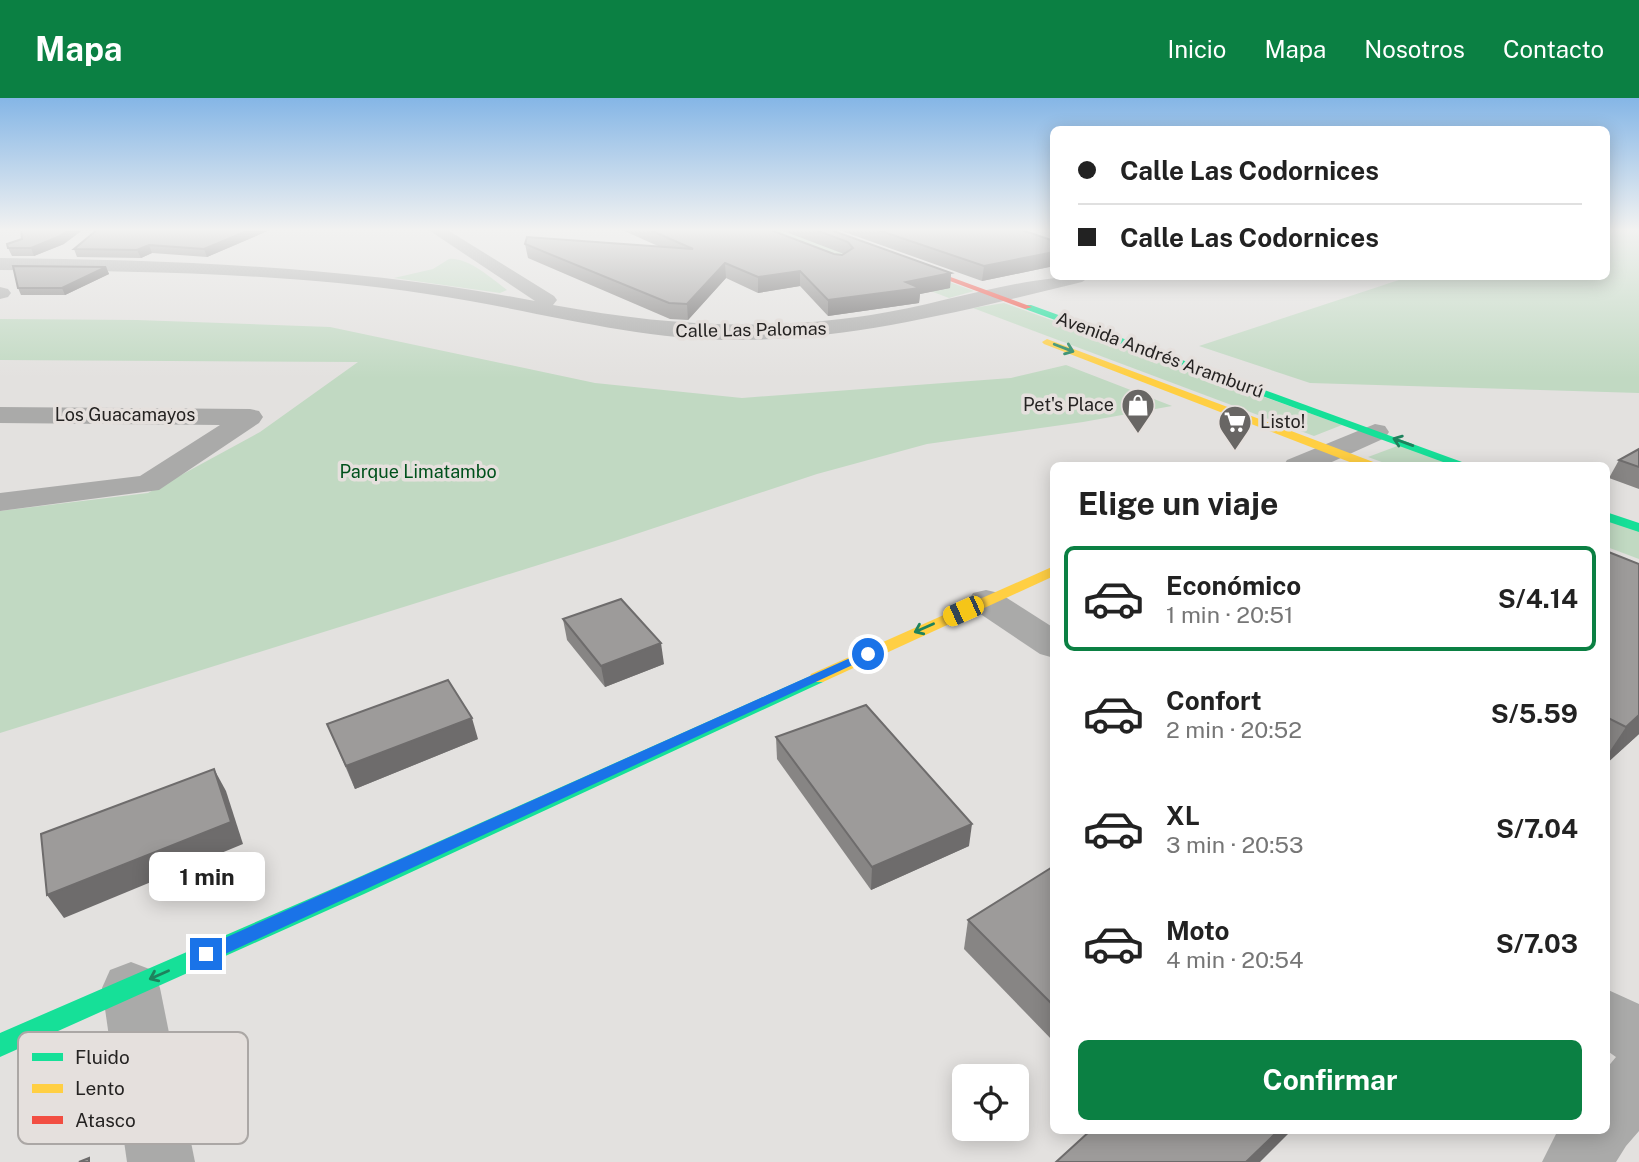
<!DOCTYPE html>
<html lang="es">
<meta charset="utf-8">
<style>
:root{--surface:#fff;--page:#f2f2f2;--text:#222;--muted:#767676;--line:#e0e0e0;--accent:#0b8043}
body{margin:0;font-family:"Public Sans",sans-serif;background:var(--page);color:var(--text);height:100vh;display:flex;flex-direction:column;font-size:26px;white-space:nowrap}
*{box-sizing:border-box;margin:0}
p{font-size:23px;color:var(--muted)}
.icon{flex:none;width:38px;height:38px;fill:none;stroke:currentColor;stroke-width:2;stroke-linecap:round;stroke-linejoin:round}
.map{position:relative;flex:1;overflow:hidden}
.side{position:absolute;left:1050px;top:364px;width:560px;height:672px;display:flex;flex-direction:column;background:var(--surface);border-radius:10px;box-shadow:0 4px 18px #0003}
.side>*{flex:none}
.banner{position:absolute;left:1050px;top:28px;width:560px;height:154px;border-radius:10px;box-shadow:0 4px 18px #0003;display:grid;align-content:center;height:154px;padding:0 28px;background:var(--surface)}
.buttons{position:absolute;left:952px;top:966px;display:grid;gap:14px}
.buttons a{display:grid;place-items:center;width:77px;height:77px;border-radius:10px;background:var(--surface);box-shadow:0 4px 18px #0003;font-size:35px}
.end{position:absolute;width:32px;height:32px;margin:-16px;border:9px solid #1a73e8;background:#fff;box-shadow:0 0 0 4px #fff}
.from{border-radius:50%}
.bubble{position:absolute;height:49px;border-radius:10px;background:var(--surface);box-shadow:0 4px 18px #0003;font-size:23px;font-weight:700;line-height:49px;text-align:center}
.car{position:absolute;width:21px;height:42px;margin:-21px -10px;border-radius:9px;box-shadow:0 0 5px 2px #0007;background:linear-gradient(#f5c518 24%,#345 0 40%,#f5c518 0 76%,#345 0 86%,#f5c518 0)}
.banner b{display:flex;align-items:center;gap:24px;height:66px;font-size:26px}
.banner b+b{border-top:2px solid var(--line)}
.banner i{width:18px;height:18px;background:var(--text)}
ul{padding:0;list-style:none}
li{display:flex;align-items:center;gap:21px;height:105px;margin:0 14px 10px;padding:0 14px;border:4px solid transparent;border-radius:10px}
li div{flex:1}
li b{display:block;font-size:26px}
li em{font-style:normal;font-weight:700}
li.selected{border-color:var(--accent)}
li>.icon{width:63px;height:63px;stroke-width:1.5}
h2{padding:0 28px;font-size:32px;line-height:84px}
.action{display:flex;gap:14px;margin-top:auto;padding:14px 28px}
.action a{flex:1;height:80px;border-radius:10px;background:var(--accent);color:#fff;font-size:28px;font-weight:700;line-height:80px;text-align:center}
header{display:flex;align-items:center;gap:42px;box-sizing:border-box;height:98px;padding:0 35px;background:var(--accent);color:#fff}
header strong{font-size:33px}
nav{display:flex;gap:38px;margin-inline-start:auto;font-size:24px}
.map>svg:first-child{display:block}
.green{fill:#c1d9c2}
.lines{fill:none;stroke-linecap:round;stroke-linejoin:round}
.street{fill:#aaaaa9;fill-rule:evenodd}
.fast{fill:#16e098;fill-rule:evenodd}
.slow{fill:#ffcf43;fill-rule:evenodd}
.jam{fill:#f24e42;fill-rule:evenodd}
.wall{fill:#878584}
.shaded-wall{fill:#6e6c6c}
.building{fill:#9d9b9a;stroke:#6e6c6c;stroke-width:2}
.oneway{stroke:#1e825d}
.route{fill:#1a73e8}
.labels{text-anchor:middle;stroke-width:7;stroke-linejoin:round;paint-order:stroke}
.far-street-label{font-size:18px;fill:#252322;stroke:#e5e0dd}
.far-poi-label{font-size:18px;fill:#252322;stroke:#e5e0dd;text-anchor:end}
.far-park-label{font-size:18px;fill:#00511c;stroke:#e5e0dd}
.key{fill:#e5e0dd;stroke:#aba7a5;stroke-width:2}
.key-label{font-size:19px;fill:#252322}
</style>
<header>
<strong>Mapa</strong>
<nav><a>Inicio</a><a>Mapa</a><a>Nosotros</a><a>Contacto</a></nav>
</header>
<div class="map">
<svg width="1639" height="1064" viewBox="0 0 1639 1064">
<rect width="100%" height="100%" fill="#e3e1df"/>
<g class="green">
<polygon points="768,131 803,131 974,193 949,200"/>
<polygon points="1607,131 1639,131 1639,295 1310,285 1199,248 1408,179 1606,178"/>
<path d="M 449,161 C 468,159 492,181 507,192 L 500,195 L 394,180 L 433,171 Z"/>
<polygon points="1004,205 1342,327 1314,338 973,210"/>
<polygon points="0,221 137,222 330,229 595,285 742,300 1011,280 1066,267 1172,308 1083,324 927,346 817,376 615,443 0,635 0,413 148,395 260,334 358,264 0,262"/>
<polygon points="1400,347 1458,367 1390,367 1368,359"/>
<polygon points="1606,421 1639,433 1639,461 1607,449"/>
</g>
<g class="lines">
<g class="street">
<path d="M 427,131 L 446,131 L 554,198 L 557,202 L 553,207 C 662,227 761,234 871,217 C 944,206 1018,178 1091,178 L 1082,184 C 970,211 858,241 742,242 C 635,243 532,211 427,196 C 286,175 143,173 0,172 L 0,160 C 180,162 358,169 535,203 Z"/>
<polygon points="0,189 8,191 11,195 8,199 0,201"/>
<polygon points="0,309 250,311 259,313 263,319 259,325 159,392 0,413 0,395 140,378 220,327 0,325"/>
<polygon points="1375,326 1385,328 1389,334 1385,340 1323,368 1283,368 1287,362"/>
<polygon points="986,492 999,495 1054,530 1054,560 1040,556 973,511 968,503 973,495"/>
<polygon points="131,864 152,872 160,890 195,1064 127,1064 102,890 110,872"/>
<polygon points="1606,891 1639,906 1639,1033 1626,1048 1616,1064 1542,1064 1558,1032 1606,1032 1606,971 1616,959 1606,952"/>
</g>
<g class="fast">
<polygon points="1025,207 1031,207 1473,368 1454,368 1025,211"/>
<polygon points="1606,414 1639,425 1639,434 1606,423"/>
<polygon points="817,575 823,576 825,580 823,584 364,796 0,959 0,935 348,784"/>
</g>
<g class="slow">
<polygon points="1047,241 1376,365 1378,368 1360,368 1044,246 1042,244"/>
<polygon points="1054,468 1054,478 823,584 811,584 809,580 811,576"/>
</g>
<polygon class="jam" points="811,131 820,131 1032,209 1025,211"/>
</g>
<g class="wall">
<polygon points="272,131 207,159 152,155 141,160 77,159 74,151"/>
<polygon points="620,131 768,131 834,156 842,157 844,156 778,131 828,131 951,175 950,190 920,196 919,205 828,218 800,188 758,195 726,180 688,222 670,221 528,160 525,146 658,148"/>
<polygon points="836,131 1019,131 1054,143 1054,168 982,183"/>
<polygon points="64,146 34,158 12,158 8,150"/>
<polygon points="106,169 109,176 65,197 21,197 18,190"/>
<polygon points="1639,351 1639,391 1609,380 1619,362"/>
<polygon points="1606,453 1639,466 1639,636 1606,666"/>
<polygon points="563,521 664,566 605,589 567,542"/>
<polygon points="327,626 478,641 355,691"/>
<polygon points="776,639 969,748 871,792 777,661"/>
<polygon points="1054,768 1054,944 964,851 968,822"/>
</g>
<g class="shaded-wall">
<polygon points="70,131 84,131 64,146 34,158 31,150"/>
<polygon points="252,131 272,131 207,159 204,151"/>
<polygon points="149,147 152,155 141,160 137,152"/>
<polygon points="1054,154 1054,168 982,183 984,168"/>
<polygon points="725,165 726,180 688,222 687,206"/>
<polygon points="106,169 109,176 65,197 62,190"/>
<polygon points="800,173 800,188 758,195 758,179"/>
<polygon points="951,175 950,190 920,196 919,205 828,218 828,202"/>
<polygon points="661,545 664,566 605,589 601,568"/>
<polygon points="1639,617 1639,636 1606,666 1606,659 1626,629"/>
<polygon points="472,620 478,641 355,691 346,668"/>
<polygon points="214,671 226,693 243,746 64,820 47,797"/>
<polygon points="972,726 969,748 871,792 872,769"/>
<polygon points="1279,1032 1292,1032 1260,1064 1246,1064"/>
</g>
<g class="building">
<polygon points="21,131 70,131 60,138 31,150 8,150 7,146 22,141"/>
<polygon points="98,131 252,131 204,151 149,147 137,152 74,151"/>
<polygon points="648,131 768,131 834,156 842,157 853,150 848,144 813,131 828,131 951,175 906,184 920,190 828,202 800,173 758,179 725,165 687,206 669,205 525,146 527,139 693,151"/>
<polygon points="875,131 1019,131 1054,143 1054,154 984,168"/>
<polygon points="13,168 106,169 62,190 18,190"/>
<polygon points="1639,351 1639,369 1619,362"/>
<polygon points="1606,453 1639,466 1639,617 1626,629 1606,619"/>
<polygon points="621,501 661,545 601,568 563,521"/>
<polygon points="448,582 472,620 346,668 327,626"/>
<polygon points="866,607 972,726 872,769 776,639"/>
<polygon points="214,671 231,724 47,797 41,736"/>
<polygon points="1054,768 1054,908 968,822"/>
<polygon points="1091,1032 1279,1032 1246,1064 1056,1064"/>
<polygon points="89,1060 89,1064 79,1064"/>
</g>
<defs><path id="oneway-shaft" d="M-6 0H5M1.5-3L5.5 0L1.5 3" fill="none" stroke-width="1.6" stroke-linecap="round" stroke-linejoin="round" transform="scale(1.75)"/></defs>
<g class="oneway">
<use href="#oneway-shaft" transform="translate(1064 250) rotate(21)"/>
<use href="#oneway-shaft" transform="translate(1403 344) rotate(-160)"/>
<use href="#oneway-shaft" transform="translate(924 530) rotate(156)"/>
<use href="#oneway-shaft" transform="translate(159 877) rotate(156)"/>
</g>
<linearGradient id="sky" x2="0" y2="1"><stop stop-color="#85b6e6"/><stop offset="0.47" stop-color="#f2f2f1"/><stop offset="1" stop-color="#f2f2f1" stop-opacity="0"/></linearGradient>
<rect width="1639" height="280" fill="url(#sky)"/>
<polygon class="route" points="868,552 874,556 872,558 212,862 200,862 197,856 200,851"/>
<defs>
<symbol id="shop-pin" viewBox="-11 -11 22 30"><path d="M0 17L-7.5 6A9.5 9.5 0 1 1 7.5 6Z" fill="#686664" stroke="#e5e0dd"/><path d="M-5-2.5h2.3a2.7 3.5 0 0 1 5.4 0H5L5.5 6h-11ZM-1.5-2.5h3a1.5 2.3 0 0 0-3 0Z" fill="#fff"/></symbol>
<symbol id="supermarket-pin" viewBox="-11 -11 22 30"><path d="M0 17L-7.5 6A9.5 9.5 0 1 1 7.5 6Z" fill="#686664" stroke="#e5e0dd"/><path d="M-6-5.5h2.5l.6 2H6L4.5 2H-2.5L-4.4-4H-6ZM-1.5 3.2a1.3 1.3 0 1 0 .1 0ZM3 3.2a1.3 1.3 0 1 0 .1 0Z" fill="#fff"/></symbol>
</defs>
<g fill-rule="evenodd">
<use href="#shop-pin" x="1119" y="288" width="38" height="52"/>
<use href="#supermarket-pin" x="1216" y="305" width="38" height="52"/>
</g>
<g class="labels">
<g class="far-street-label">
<text transform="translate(751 232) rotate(-1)" y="6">Calle Las Palomas</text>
<text transform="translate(1160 257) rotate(20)" y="6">Avenida Andrés Aramburú</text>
<text x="125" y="323">Los Guacamayos</text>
</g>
<g class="far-poi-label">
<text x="1114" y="313">Pet's Place</text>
<text x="1260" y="330" text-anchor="start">Listo!</text>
</g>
<g class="far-park-label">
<text x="418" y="380">Parque Limatambo</text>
</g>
</g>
<rect x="18" y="934" width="230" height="112" rx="10" class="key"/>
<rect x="32" y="955" width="31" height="8" fill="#16e098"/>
<rect x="32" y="986" width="31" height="9" fill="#ffcf43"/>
<rect x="32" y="1018" width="31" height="8" fill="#f24e42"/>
<g class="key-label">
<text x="75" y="966">Fluido</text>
<text x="75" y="997">Lento</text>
<text x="75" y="1029">Atasco</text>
</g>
</svg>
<div class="buttons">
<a><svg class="icon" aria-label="locate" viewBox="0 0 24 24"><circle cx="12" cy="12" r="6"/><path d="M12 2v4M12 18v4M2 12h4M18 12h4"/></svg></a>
</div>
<i class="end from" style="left:868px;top:556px"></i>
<i class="end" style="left:206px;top:856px"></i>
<div class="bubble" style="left:149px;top:754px;width:116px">1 min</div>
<i class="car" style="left:963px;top:513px;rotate:246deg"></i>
<div class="banner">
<b><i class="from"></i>Calle Las Codornices</b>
<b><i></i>Calle Las Codornices</b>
</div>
<section class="side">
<h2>Elige un viaje</h2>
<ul>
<li class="selected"><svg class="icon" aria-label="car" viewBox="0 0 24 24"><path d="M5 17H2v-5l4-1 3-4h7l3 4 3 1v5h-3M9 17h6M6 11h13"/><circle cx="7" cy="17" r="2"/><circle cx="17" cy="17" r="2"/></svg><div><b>Económico</b><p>1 min · 20:51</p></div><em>S/4.14</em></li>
<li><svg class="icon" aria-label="car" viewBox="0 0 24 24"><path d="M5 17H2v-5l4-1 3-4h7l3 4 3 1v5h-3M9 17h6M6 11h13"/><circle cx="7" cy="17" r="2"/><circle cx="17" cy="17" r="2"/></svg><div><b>Confort</b><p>2 min · 20:52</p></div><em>S/5.59</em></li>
<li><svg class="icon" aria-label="car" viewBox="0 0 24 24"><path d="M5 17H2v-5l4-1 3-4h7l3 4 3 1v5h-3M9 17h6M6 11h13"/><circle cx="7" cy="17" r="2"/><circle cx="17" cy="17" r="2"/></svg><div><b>XL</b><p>3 min · 20:53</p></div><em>S/7.04</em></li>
<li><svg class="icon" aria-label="car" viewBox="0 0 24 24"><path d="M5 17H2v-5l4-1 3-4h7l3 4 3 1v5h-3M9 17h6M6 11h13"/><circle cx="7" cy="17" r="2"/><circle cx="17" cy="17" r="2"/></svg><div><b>Moto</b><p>4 min · 20:54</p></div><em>S/7.03</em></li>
</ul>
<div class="action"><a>Confirmar</a></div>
</section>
</div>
